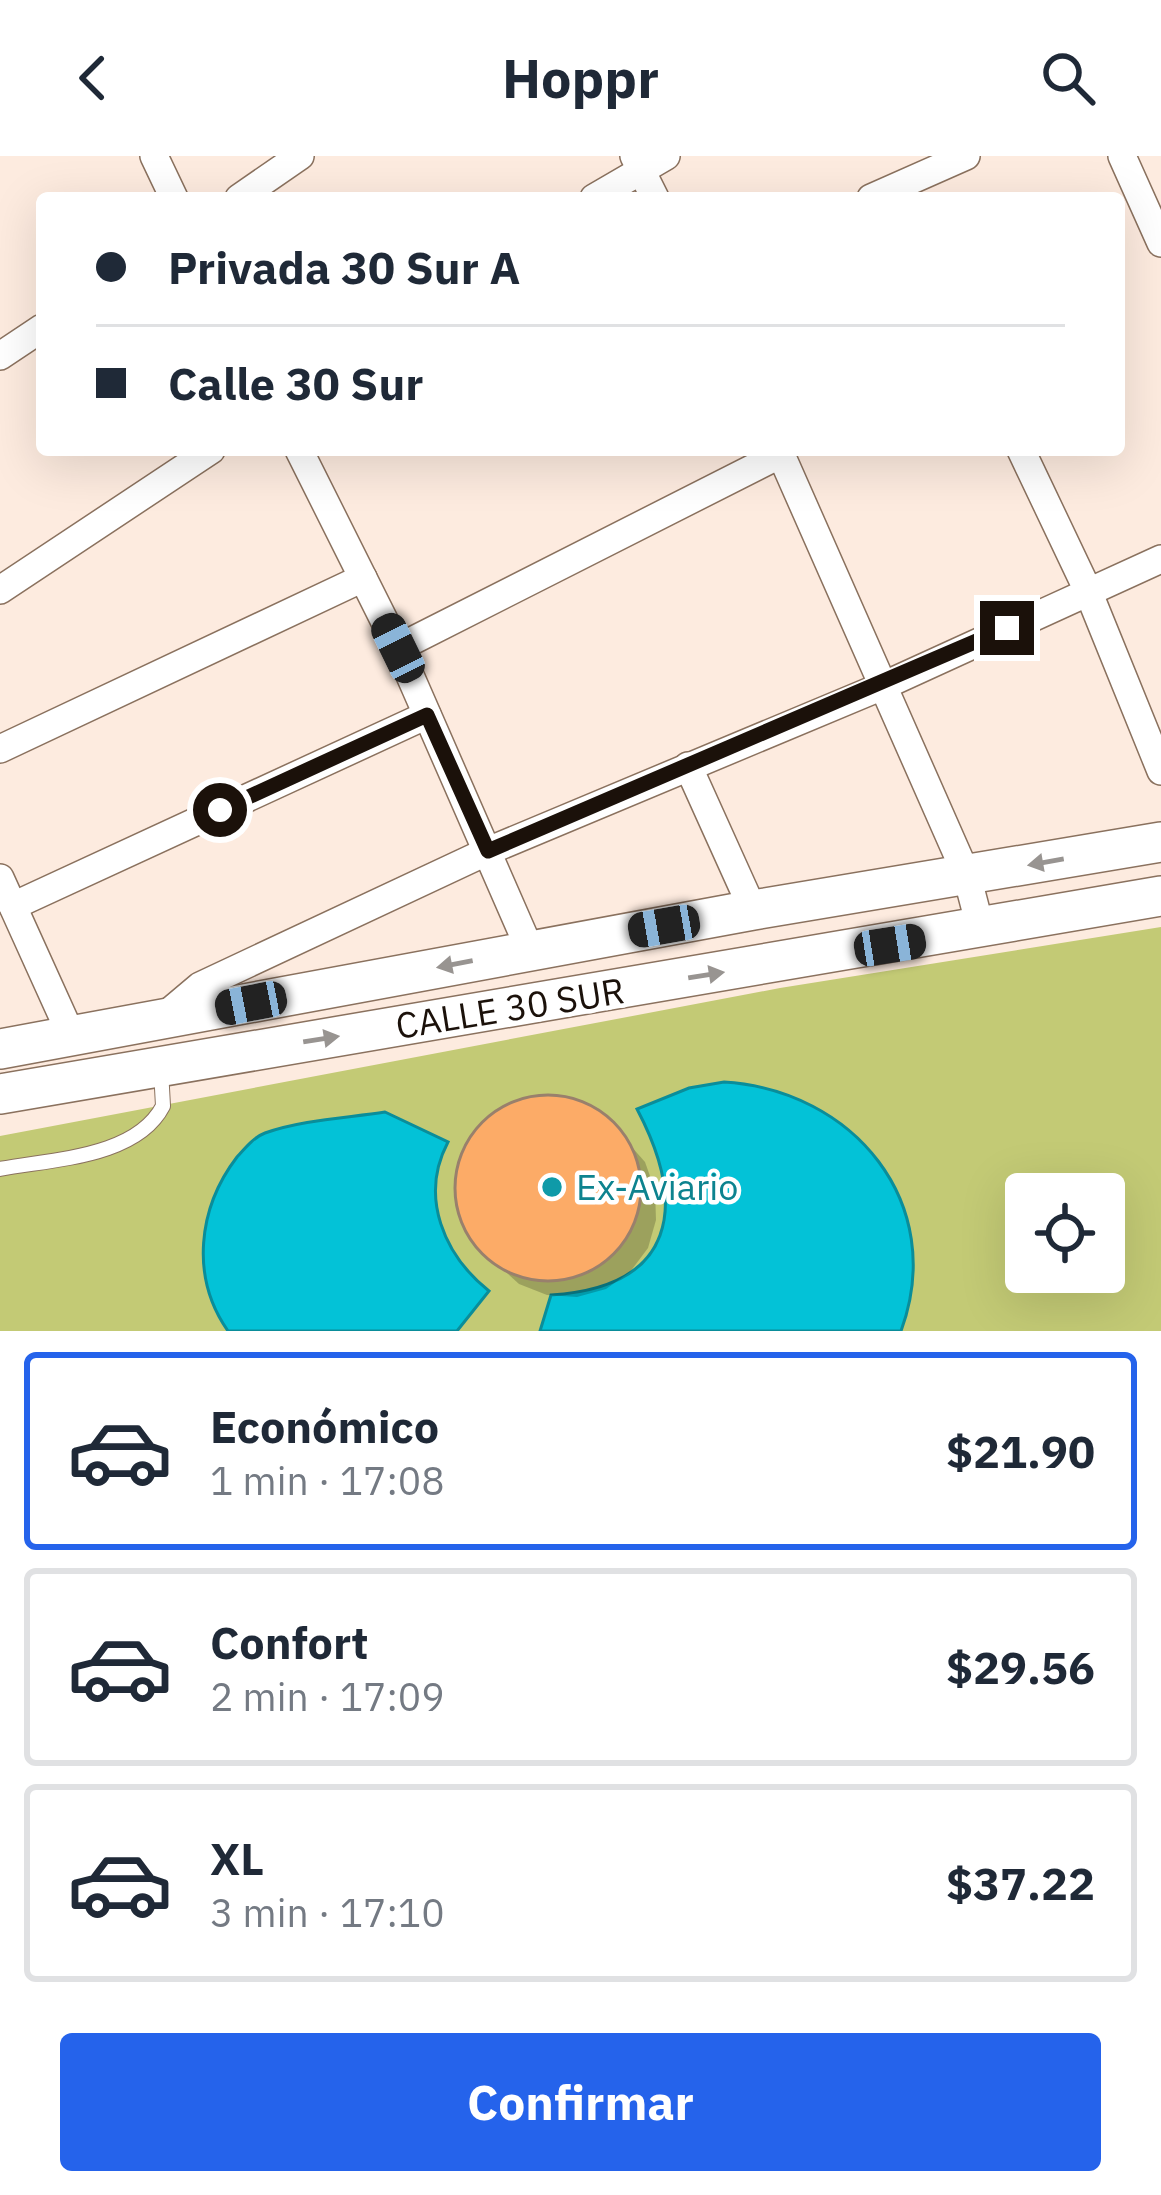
<!DOCTYPE html>
<html lang="es">
<meta charset="utf-8">
<style>
:root{--surface:#fff;--page:#f2f2f3;--text:#1f2937;--muted:#747a83;--line:#e0e1e3;--accent:#2563eb}
body{margin:0;font-family:"IBM Plex Sans",sans-serif;background:var(--page);color:var(--text);height:100vh;display:flex;flex-direction:column;font-size:45px;white-space:nowrap}
*{box-sizing:border-box;margin:0}
p{font-size:39px;color:var(--muted)}
.icon{flex:none;width:66px;height:66px;fill:none;stroke:currentColor;stroke-width:2;stroke-linecap:round;stroke-linejoin:round}
.map{position:relative;height:1175px;overflow:hidden}
.side{display:flex;flex-direction:column;background:var(--surface);flex:1}
.side>*{flex:none}
.banner{position:absolute;left:36px;top:36px;width:1089px;height:264px;border-radius:12px;box-shadow:0 12px 48px #0002;display:grid;align-content:center;height:264px;padding:0 60px;background:var(--surface)}
.fabs{position:absolute;left:1005px;top:1017px;display:grid;gap:24px}
.fabs a{display:grid;place-items:center;width:120px;height:120px;border-radius:12px;background:var(--surface);box-shadow:0 12px 48px #0002;font-size:60px}
.end{position:absolute;width:54px;height:54px;margin:-27px;border:15px solid #1b110a;background:#fff;box-shadow:0 0 0 6px #fff}
.from{border-radius:50%}
.car{position:absolute;width:36px;height:72px;margin:-36px -18px;border-radius:15px;box-shadow:0 0 9px 3px #0007;background:linear-gradient(#222 24%,#8ab4d8 0 40%,#222 0 76%,#8ab4d8 0 86%,#222 0)}
.banner b{display:flex;align-items:center;gap:42px;height:114px;font-size:45px}
.banner b+b{border-top:3px solid var(--line)}
.banner i{width:30px;height:30px;background:var(--text)}
ul{padding:21px 0 0;list-style:none}
li{display:flex;align-items:center;gap:36px;height:198px;margin:0 24px 18px;padding:0 36px;border:6px solid var(--line);border-radius:12px}
li div{flex:1}
li b{display:block;font-size:45px}
li em{font-style:normal;font-weight:800}
li.on{border-color:var(--accent)}
li>.icon{width:108px;height:108px;stroke-width:1.5}
.cta{display:flex;gap:24px;margin-top:auto;padding:24px 60px}
.cta a{flex:1;height:138px;border-radius:12px;background:var(--accent);color:#fff;font-size:48px;font-weight:800;line-height:138px;text-align:center}
header{display:flex;justify-content:space-between;align-items:center;height:156px;padding:0 60px;background:var(--surface);font-size:54px;font-weight:800}
.map>svg:first-child{display:block}
.green{fill:#c3ca75;fill-rule:evenodd}
.water{fill:#03c2d7;stroke:#0a8d9a;stroke-width:3}
.shadow{fill:#0003}
.building{fill:#fcab67;stroke:#99806c;stroke-width:3}
.lines{fill:none;stroke-linecap:round;stroke-linejoin:round}
.service-casing{stroke:#8a715e;stroke-width:16}
.minor-casing{stroke:#8a715e;stroke-width:30}
.secondary-casing{stroke:#8a715e;stroke-width:42}
.service{stroke:#fff;stroke-width:14}
.minor{stroke:#fff;stroke-width:27}
.secondary{stroke:#fff;stroke-width:39}
.oneway{fill:#989491}
.route{stroke:#1b110a;stroke-width:15}
.culture-dot{fill:#0f9aa8;stroke:#fff;stroke-width:4.5}
.labels{text-anchor:middle;stroke-width:9;stroke-linejoin:round;paint-order:stroke}
.street-label{font-size:36px;fill:#1b110a;stroke:#fff}
.culture-label{font-size:36px;fill:#0d838f;stroke:#fff;text-anchor:start}
</style>
<header><svg class="icon" aria-label="back" viewBox="0 0 24 24"><path d="M15 5l-7 7 7 7"/></svg>Hoppr<svg class="icon" aria-label="search" viewBox="0 0 24 24"><circle cx="10" cy="10" r="6"/><path d="M15 15l6 6"/></svg></header>
<div class="map">
<svg width="1161" height="1175" viewBox="0 0 1161 1175">
<rect width="100%" height="100%" fill="#fdebdf"/>
<path class="green" d="M 1161,771 L 1161,1175 L 0,1175 L 0,980 L 780,832 ZM 1026,1038 L 1104,1038 L 1104,1116 L 1026,1116 Z"/>
<g class="water">
<path d="M 724,926 C 853,934 948,1047 901,1175 L 540,1175 L 551,1139 C 676,1131 688,1050 637,953 L 689,932 Z"/>
<path d="M 385,956 L 448,986 C 419,1041 444,1099 489,1135 L 457,1175 L 228,1175 C 190,1121 198,1052 237,1001 C 245,992 254,981 265,977 C 302,964 346,962 385,956 Z"/>
</g>
<polygon class="shadow" points="554,942 582,948 608,964 645,1006 655,1034 656,1064 648,1092 630,1116 606,1133 577,1141 547,1139 519,1128 496,1107 463,1063 457,1033 461,1003 475,976 497,956 524,944"/>
<circle class="building" cx="548" cy="1032" r="93"/>
<g class="lines">
<defs>
<path id="service" d="M 0,1013 C 51,1003 136,1002 163,950 L 161,914"/>
<g id="minor">
<polyline points="154,0 174,42"/>
<polyline points="634,0 655,42"/>
<polyline points="1122,0 1161,87"/>
<polyline points="239,42 300,0"/>
<polyline points="594,42 666,0"/>
<polyline points="871,42 966,0"/>
<polyline points="0,200 42,172"/>
<polyline points="299,294 398,492 530,794"/>
<polyline points="779,294 967,720 981,774"/>
<polyline points="1021,294 1088,435 1161,615"/>
<polyline points="0,434 211,294"/>
<polyline points="398,492 781,298"/>
<polyline points="0,593 363,422"/>
<polyline points="688,610 753,754"/>
<polyline points="0,722 72,881"/>
<polyline points="13,750 427,559"/>
<polyline points="162,862 200,830 488,695 885,529 1161,403"/>
</g>
<g id="secondary">
<polyline points="0,893 753,754 1161,686"/>
<polyline points="0,938 1161,740"/>
</g>
</defs>
<use href="#service" class="service-casing"/>
<use href="#minor" class="minor-casing"/>
<use href="#secondary" class="secondary-casing"/>
<use href="#service" class="service"/>
<use href="#minor" class="minor"/>
<use href="#secondary" class="secondary"/>
</g>
<defs><path id="oneway-solid" d="M-6-.8H1V-3.2L6.5 0L1 3.2V.8H-6Z" transform="scale(3)"/></defs>
<g class="oneway">
<use href="#oneway-solid" transform="translate(1046 706) rotate(170)"/>
<use href="#oneway-solid" transform="translate(455 808) rotate(169)"/>
<use href="#oneway-solid" transform="translate(706 819) rotate(-9)"/>
<use href="#oneway-solid" transform="translate(321 883) rotate(-9)"/>
</g>
<g class="lines">
<polyline class="route" points="220,654 427,559 488,695 1007,472"/>
</g>
<circle class="culture-dot" cx="552" cy="1031" r="12"/>
<g class="labels">
<g class="street-label">
<text transform="translate(510 852) rotate(-9)" y="13">CALLE 30 SUR</text>
</g>
<g class="culture-label">
<text x="576" y="1044">Ex-Aviario</text>
</g>
</g>
</svg>
<div class="fabs">
<a><svg class="icon" aria-label="locate" viewBox="0 0 24 24"><circle cx="12" cy="12" r="6"/><path d="M12 2v4M12 18v4M2 12h4M18 12h4"/></svg></a>
</div>
<i class="end from" style="left:220px;top:654px"></i>
<i class="end" style="left:1007px;top:472px"></i>
<i class="car" style="left:398px;top:492px;rotate:334deg"></i>
<i class="car" style="left:664px;top:770px;rotate:260deg"></i>
<i class="car" style="left:890px;top:789px;rotate:81deg"></i>
<i class="car" style="left:251px;top:847px;rotate:259deg"></i>
<div class="banner">
<b><i class="from"></i>Privada 30 Sur A</b>
<b><i></i>Calle 30 Sur</b>
</div>
</div>
<section class="side">
<ul>
<li class="on"><svg class="icon" aria-label="car" viewBox="0 0 24 24"><path d="M5 17H2v-5l4-1 3-4h7l3 4 3 1v5h-3M9 17h6M6 11h13"/><circle cx="7" cy="17" r="2"/><circle cx="17" cy="17" r="2"/></svg><div><b>Económico</b><p>1 min · 17:08</p></div><em>$21.90</em></li>
<li><svg class="icon" aria-label="car" viewBox="0 0 24 24"><path d="M5 17H2v-5l4-1 3-4h7l3 4 3 1v5h-3M9 17h6M6 11h13"/><circle cx="7" cy="17" r="2"/><circle cx="17" cy="17" r="2"/></svg><div><b>Confort</b><p>2 min · 17:09</p></div><em>$29.56</em></li>
<li><svg class="icon" aria-label="car" viewBox="0 0 24 24"><path d="M5 17H2v-5l4-1 3-4h7l3 4 3 1v5h-3M9 17h6M6 11h13"/><circle cx="7" cy="17" r="2"/><circle cx="17" cy="17" r="2"/></svg><div><b>XL</b><p>3 min · 17:10</p></div><em>$37.22</em></li>
</ul>
<div class="cta"><a>Confirmar</a></div>
</section>
